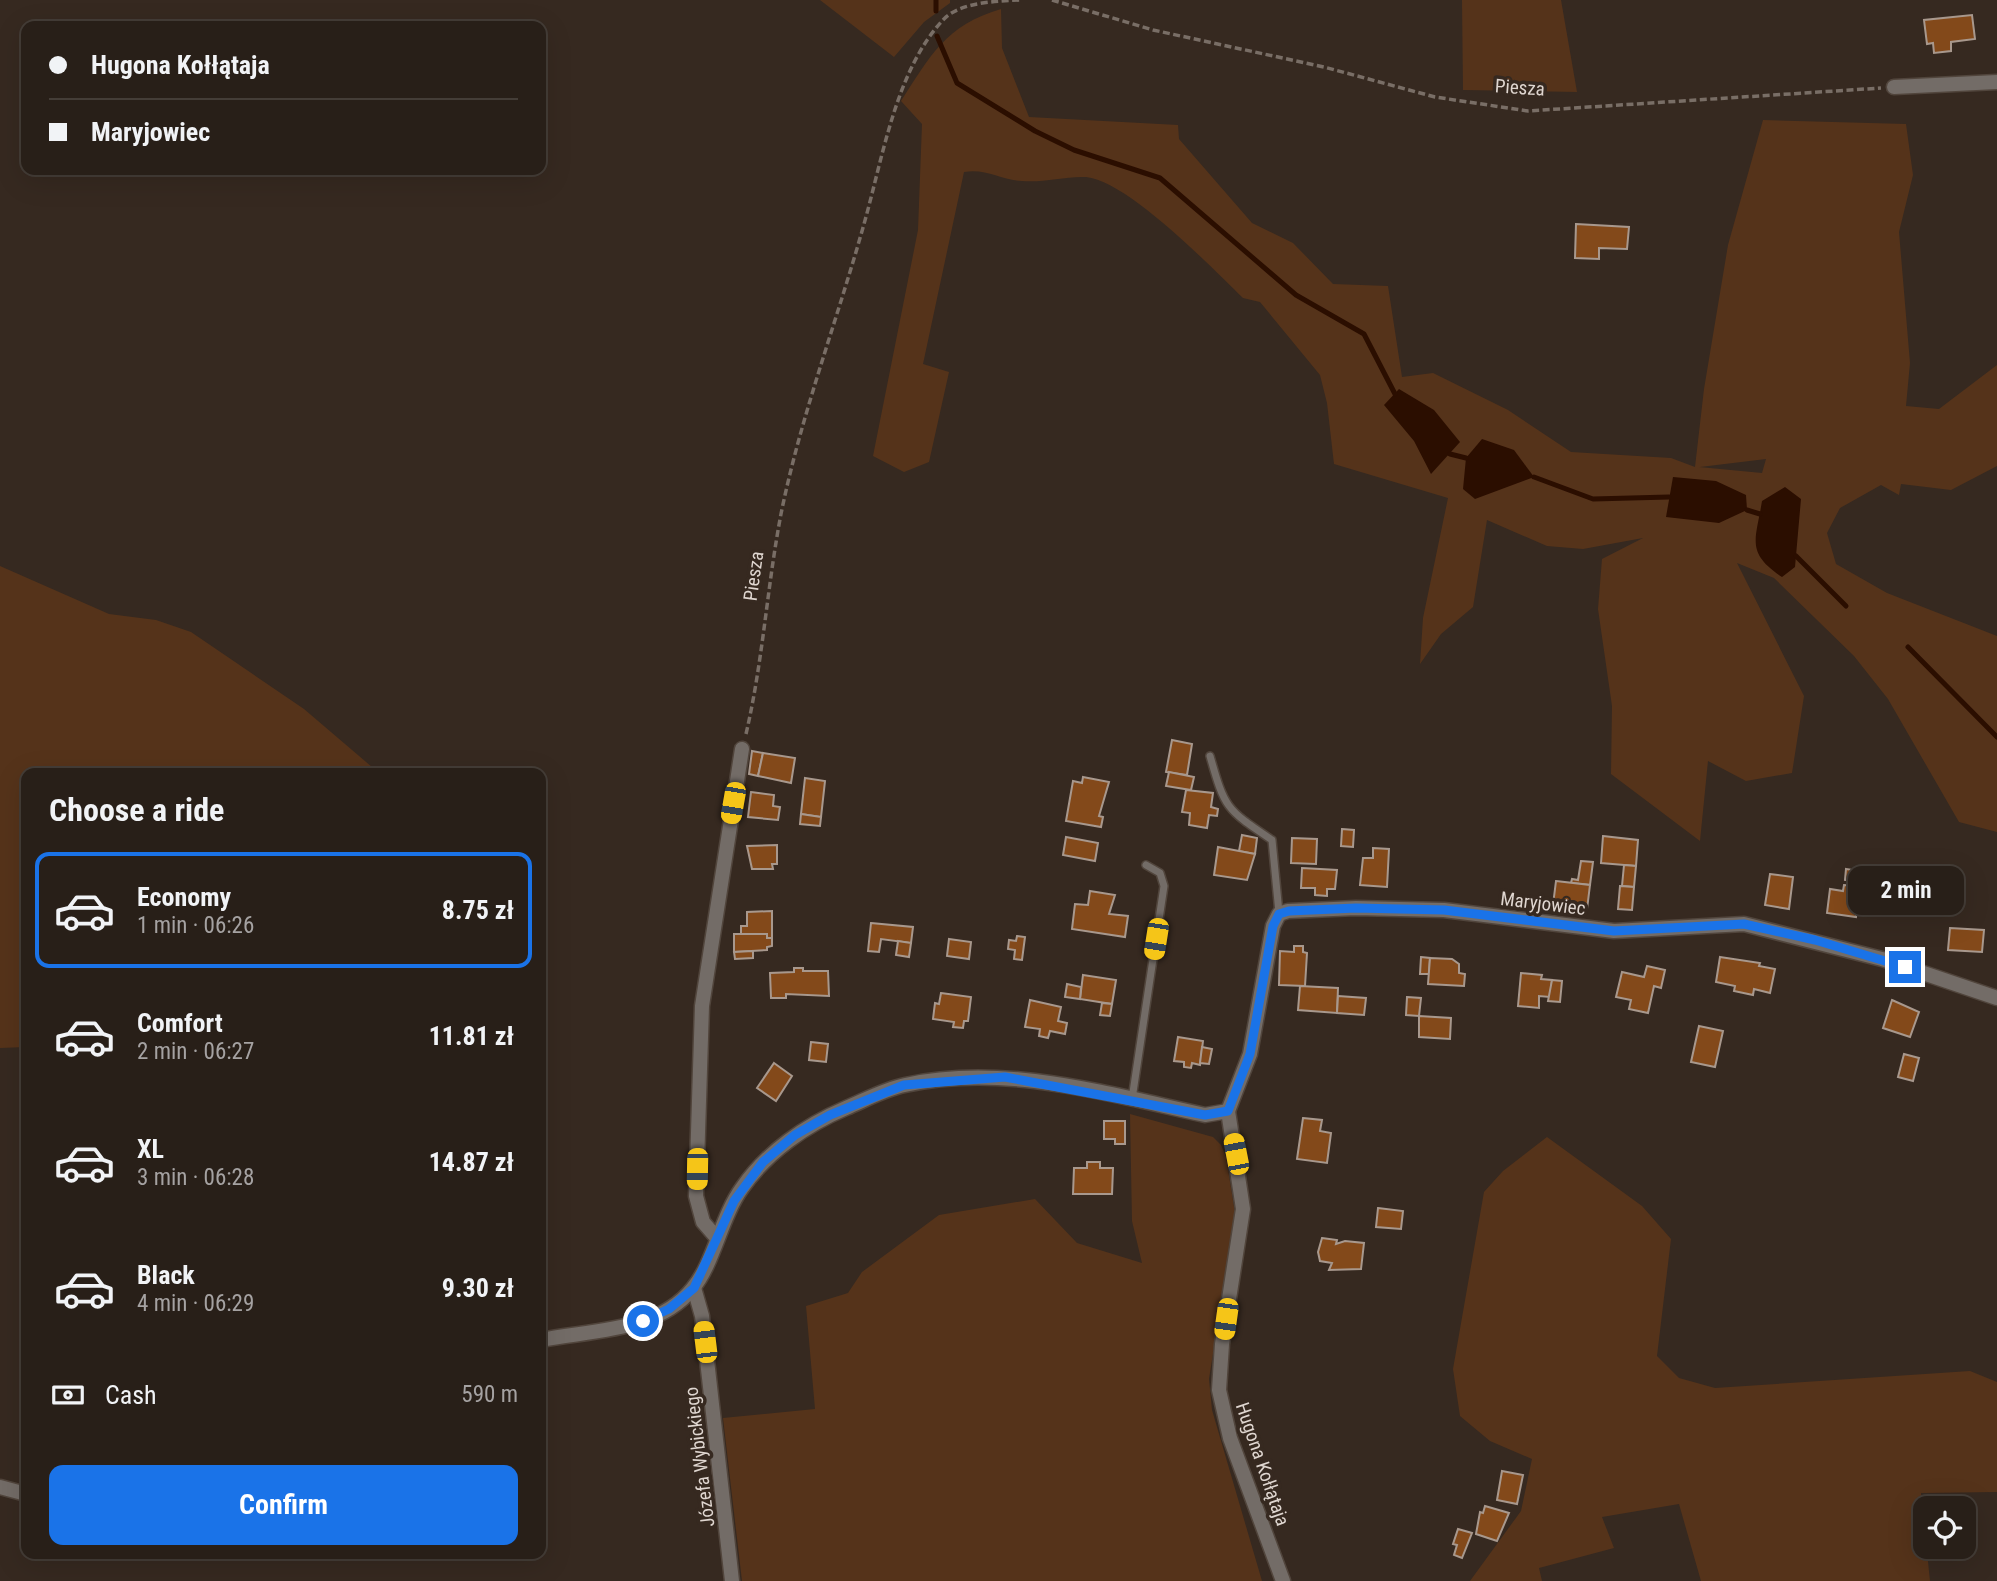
<!DOCTYPE html>
<meta charset="utf-8">
<style>
:root{--surface:#281f18;--page:#302721;--text:#f1f3f6;--muted:#a5a2a2;--line:#443d37;--accent:#1a73e8}
body{margin:0;font-family:"Roboto Condensed",sans-serif;background:var(--page);color:var(--text);height:100vh;display:flex;flex-direction:column;font-size:26px;white-space:nowrap}
*{box-sizing:border-box;margin:0}
p{font-size:23px;color:var(--muted)}
.icon{flex:none;width:38px;height:38px;fill:none;stroke:currentColor;stroke-width:2;stroke-linecap:round;stroke-linejoin:round}
.map{position:relative;flex:1;overflow:hidden}
.drawer{position:absolute;left:21px;top:768px;width:525px;height:791px;display:flex;flex-direction:column;background:var(--surface);border-radius:14px;box-shadow:0 7px 28px #0002,0 0 0 2px var(--line)}
.drawer>*{flex:none}
.top-card{position:absolute;left:21px;top:21px;width:525px;height:154px;border-radius:14px;box-shadow:0 7px 28px #0002,0 0 0 2px var(--line);display:grid;align-content:center;height:154px;padding:0 28px;background:var(--surface)}
.tools{position:absolute;left:1913px;top:1496px;display:grid;gap:14px}
.tools a{display:grid;place-items:center;width:63px;height:63px;border-radius:14px;background:var(--surface);box-shadow:0 7px 28px #0002,0 0 0 2px var(--line);font-size:35px}
.end{position:absolute;width:32px;height:32px;margin:-16px;border:9px solid #1a73e8;background:#fff;box-shadow:0 0 0 4px #fff}
.from{border-radius:50%}
.bubble{position:absolute;height:49px;border-radius:14px;background:var(--surface);box-shadow:0 7px 28px #0002,0 0 0 2px var(--line);font-size:23px;font-weight:700;line-height:49px;text-align:center}
.car{position:absolute;width:21px;height:42px;margin:-21px -10px;border-radius:9px;box-shadow:0 0 5px 2px #0007;background:linear-gradient(#f5c518 24%,#345 0 40%,#f5c518 0 76%,#345 0 86%,#f5c518 0)}
.top-card b{display:flex;align-items:center;gap:24px;height:66px;font-size:26px}
.top-card b+b{border-top:2px solid var(--line)}
.top-card i{width:18px;height:18px;background:var(--text)}
ul{padding:0;list-style:none}
li{display:flex;align-items:center;gap:21px;height:116px;margin:0 14px 10px;padding:0 14px;border:4px solid transparent;border-radius:14px}
li div{flex:1}
li b{display:block;font-size:26px}
li em{font-style:normal;font-weight:700}
li.current{border-color:var(--accent)}
li>.icon{width:63px;height:63px;stroke-width:1.5}
h2{padding:0 28px;font-size:32px;line-height:84px}
.pay{display:flex;align-items:center;gap:18px;height:77px;padding:0 28px;font-size:26px}
.pay p{margin-inline-start:auto}
.button{display:flex;gap:14px;margin-top:auto;padding:14px 28px}
.button a{flex:1;height:80px;border-radius:14px;background:var(--accent);color:#fff;font-size:28px;font-weight:700;line-height:80px;text-align:center}
.map>svg:first-child{display:block}
.green{fill:#55331a;fill-rule:evenodd}
.water{fill:#2b0e00}
.lines{fill:none;stroke-linecap:round;stroke-linejoin:round}
.stream{stroke:#2b0e00;stroke-width:5}
.building{fill:#83491a;stroke:#a8988d;stroke-width:2}
.lane-casing{stroke:#51453c;stroke-width:10}
.street-casing{stroke:#51453c;stroke-width:17}
.path{stroke:#796e66;stroke-width:3.5;stroke-dasharray:7 3.5;stroke-linecap:butt}
.lane{stroke:#736c67;stroke-width:7}
.street{stroke:#736c67;stroke-width:14}
.route{stroke:#1a73e8;stroke-width:9}
.labels{text-anchor:middle;stroke-width:7;stroke-linejoin:round;paint-order:stroke}
.street-label{font-size:19px;fill:#dfd6d0;stroke:#362920}
</style>
<div class="map">
<svg width="1997" height="1581" viewBox="0 0 1997 1581">
<rect width="100%" height="100%" fill="#362920"/>
<g class="green">
<polygon points="820,0 950,0 950,3 924,22 894,57"/>
<polygon points="1462,0 1561,0 1577,92 1463,90"/>
<path d="M 1001,9 L 1002,48 L 1029,117 L 1178,125 L 1179,139 L 1252,223 L 1293,243 L 1333,284 L 1388,286 L 1402,377 L 1433,373 L 1508,410 L 1571,452 L 1671,458 L 1695,467 L 1704,389 L 1728,245 L 1763,120 L 1906,124 L 1913,175 L 1899,232 L 1910,363 L 1906,406 L 1939,409 L 1997,365 L 1997,466 L 1951,490 L 1901,484 L 1899,495 L 1881,485 L 1840,508 L 1827,533 L 1836,564 L 1887,593 L 1997,636 L 1997,832 L 1959,822 L 1888,699 L 1854,656 L 1774,578 L 1737,563 L 1804,696 L 1792,773 L 1746,781 L 1708,761 L 1700,841 L 1611,774 L 1612,706 L 1598,609 L 1602,559 L 1643,538 L 1583,549 L 1547,546 L 1487,520 L 1473,607 L 1441,634 L 1420,664 L 1423,618 L 1448,498 L 1334,464 L 1327,403 L 1320,375 L 1260,302 L 1243,298 C 1212,268 1128,181 1086,177 C 1065,176 1043,183 1022,181 C 1001,180 986,168 964,172 L 923,364 L 949,372 L 929,462 L 904,472 L 873,456 L 918,230 L 922,124 L 901,101 C 930,56 946,25 1001,9 ZM 1766,459 L 1762,473 L 1699,467 L 1700,467 Z"/>
<polygon points="0,566 109,614 156,620 191,632 304,709 379,773 26,774 26,1047 0,1048"/>
<polygon points="1130,1114 1213,1137 1221,1145 1226,1157 1235,1213 1209,1379 1212,1410 1262,1581 742,1581 723,1418 815,1409 806,1306 848,1293 862,1272 939,1215 1035,1199 1077,1243 1142,1263 1132,1221"/>
<polygon points="1547,1137 1642,1206 1671,1239 1657,1356 1679,1378 1715,1388 1970,1371 1997,1382 1997,1492 1921,1493 1930,1581 1701,1581 1679,1504 1602,1517 1614,1548 1539,1568 1542,1581 1470,1581 1521,1511 1532,1459 1490,1441 1460,1416 1453,1369 1484,1192 1503,1171"/>
</g>
<g class="water">
<polygon points="1399,389 1434,410 1460,442 1431,474 1414,441 1384,405"/>
<polygon points="1482,439 1514,450 1534,477 1475,499 1463,489 1466,458"/>
<polygon points="1673,477 1716,481 1746,495 1747,510 1719,523 1666,517"/>
<path d="M 1785,487 L 1801,499 L 1795,567 L 1782,577 C 1745,552 1756,540 1762,501 Z"/>
</g>
<g class="lines">
<g class="stream">
<polyline points="936,0 936,11"/>
<polyline points="937,36 957,83 1035,131 1074,150 1160,178 1296,295 1364,334 1395,394"/>
<polyline points="1450,454 1466,458"/>
<polyline points="1534,477 1593,499 1669,497"/>
<polyline points="1747,510 1760,514"/>
<polyline points="1796,556 1846,606"/>
<polyline points="1908,647 1997,737"/>
</g>
</g>
<g class="building">
<polygon points="1972,15 1975,39 1951,42 1951,51 1934,53 1933,43 1927,44 1924,20"/>
<polygon points="1576,224 1629,227 1627,249 1599,248 1599,259 1575,258"/>
<polygon points="1172,740 1192,744 1187,775 1166,772"/>
<polygon points="752,751 763,753 758,776 749,774"/>
<polygon points="763,753 795,758 791,783 758,776"/>
<polygon points="1169,772 1194,777 1191,790 1166,786"/>
<polygon points="1083,777 1109,782 1099,816 1103,817 1101,827 1066,821 1073,781 1082,783"/>
<polygon points="805,778 825,781 821,817 801,814"/>
<polygon points="1186,790 1213,793 1211,807 1218,809 1217,816 1209,815 1207,828 1189,825 1190,813 1182,812"/>
<polygon points="751,792 774,795 773,806 780,807 778,820 748,817"/>
<polygon points="801,814 821,817 820,826 800,824"/>
<polygon points="1342,829 1354,830 1353,847 1341,846"/>
<polygon points="1242,835 1257,838 1255,854 1239,851"/>
<polygon points="1603,836 1638,840 1636,866 1601,863"/>
<polygon points="1066,837 1098,843 1095,861 1063,855"/>
<polygon points="1292,838 1317,839 1316,864 1291,863"/>
<polygon points="777,845 777,864 772,864 773,869 752,869 747,846"/>
<polygon points="1218,847 1255,854 1247,880 1214,875"/>
<polygon points="1373,848 1389,849 1387,887 1360,885 1363,858 1373,858"/>
<polygon points="1581,861 1593,862 1590,885 1571,883 1572,879 1578,880"/>
<polygon points="1624,865 1636,866 1634,887 1622,886"/>
<polygon points="1302,868 1337,870 1335,889 1327,889 1327,896 1315,895 1315,888 1301,888"/>
<polygon points="1846,869 1860,871 1859,882 1845,880"/>
<polygon points="1770,874 1793,877 1789,909 1765,905"/>
<polygon points="1556,881 1590,885 1587,909 1575,907 1574,914 1567,913 1567,907 1553,905"/>
<polygon points="1844,885 1853,886 1852,892 1859,893 1856,917 1827,913 1830,889 1843,891"/>
<polygon points="1620,886 1634,887 1632,910 1618,909"/>
<polygon points="1090,891 1115,895 1109,914 1128,916 1125,937 1072,929 1075,904 1088,905"/>
<polygon points="772,911 772,938 767,938 767,934 741,934 741,926 747,926 747,912"/>
<polygon points="871,923 913,927 911,943 881,939 879,952 868,951"/>
<polygon points="1950,928 1984,930 1982,952 1948,950"/>
<polygon points="734,934 767,934 767,938 772,938 772,946 767,947 767,950 734,952"/>
<polygon points="1017,936 1025,937 1022,960 1014,959 1015,950 1008,949 1009,940 1016,941"/>
<polygon points="949,939 971,942 969,959 947,956"/>
<polygon points="898,941 911,943 909,957 896,955"/>
<polygon points="1294,946 1303,946 1303,952 1307,953 1305,986 1279,985 1280,951 1294,952"/>
<polygon points="753,951 753,958 735,959 734,952"/>
<polygon points="1421,957 1430,958 1429,974 1420,974"/>
<polygon points="1720,957 1760,963 1759,966 1775,969 1770,993 1754,989 1753,995 1734,991 1735,986 1716,982"/>
<polygon points="1430,958 1452,959 1459,964 1459,973 1465,974 1464,986 1428,984"/>
<polygon points="1647,966 1665,970 1661,988 1654,986 1648,1013 1629,1009 1631,1000 1616,997 1622,972 1644,977"/>
<polygon points="794,968 803,968 803,971 828,971 829,996 786,994 786,998 771,998 770,973 794,972"/>
<polygon points="1521,973 1542,975 1541,979 1552,980 1550,997 1539,996 1539,1008 1518,1006"/>
<polygon points="1083,975 1116,980 1112,1004 1080,999"/>
<polygon points="1552,980 1562,981 1560,1002 1548,1001"/>
<polygon points="1067,984 1081,987 1080,999 1065,997"/>
<polygon points="1300,986 1338,988 1337,1013 1298,1010"/>
<polygon points="941,993 971,997 968,1021 964,1021 963,1028 953,1027 954,1022 933,1019 935,1003 939,1004"/>
<polygon points="1338,996 1366,998 1364,1015 1337,1013"/>
<polygon points="1407,997 1421,998 1419,1016 1406,1015"/>
<polygon points="1030,1000 1061,1007 1058,1021 1067,1023 1065,1034 1050,1031 1048,1038 1039,1036 1040,1029 1025,1027"/>
<polygon points="1892,1000 1919,1012 1910,1037 1883,1028"/>
<polygon points="1102,1003 1112,1004 1110,1016 1100,1015"/>
<polygon points="1419,1016 1451,1018 1450,1039 1419,1037"/>
<polygon points="1699,1026 1723,1031 1715,1067 1691,1062"/>
<polygon points="1178,1037 1203,1041 1200,1065 1192,1063 1191,1068 1184,1067 1184,1062 1174,1061"/>
<polygon points="811,1042 828,1044 826,1062 809,1060"/>
<polygon points="1202,1047 1212,1049 1209,1064 1200,1063"/>
<polygon points="1904,1054 1919,1058 1913,1081 1898,1077"/>
<polygon points="774,1063 792,1076 776,1101 757,1088"/>
<polygon points="1303,1118 1322,1120 1320,1131 1331,1133 1327,1163 1297,1159"/>
<polygon points="1104,1121 1125,1121 1125,1144 1115,1144 1115,1139 1104,1139"/>
<polygon points="1087,1162 1100,1162 1100,1168 1113,1168 1112,1194 1073,1194 1074,1168 1087,1168"/>
<polygon points="1378,1208 1403,1211 1401,1229 1376,1227"/>
<polygon points="1322,1238 1337,1240 1336,1244 1345,1241 1364,1243 1361,1269 1329,1270 1332,1263 1320,1261 1318,1252"/>
<polygon points="1502,1471 1523,1475 1517,1504 1497,1500"/>
<polygon points="1485,1506 1509,1513 1497,1541 1476,1534 1480,1512 1483,1513"/>
<polygon points="1458,1529 1472,1533 1462,1558 1454,1555 1457,1545 1453,1544"/>
</g>
<g class="lines">
<defs>
<g id="lane">
<path d="M 1210,756 C 1225,809 1226,809 1272,840 L 1279,913"/>
<polyline points="1132,1099 1164,886 1160,873 1146,865"/>
</g>
<g id="street">
<polyline points="1894,87 1997,82"/>
<polyline points="1228,1111 1250,1054 1273,926 1279,914 1288,911 1356,908 1444,910 1614,931 1744,924 1882,959 1997,998"/>
<polyline points="1228,1111 1243,1209 1222,1344 1219,1390 1230,1438 1283,1581"/>
<polyline points="716,1237 703,1222 696,1196 702,1006 742,749"/>
<polyline points="694,1288 702,1316 732,1581"/>
<path d="M 541,1340 C 591,1330 658,1332 693,1288 C 714,1263 721,1217 742,1188 C 767,1152 806,1125 846,1108 C 865,1100 885,1089 905,1085 C 1004,1063 1108,1094 1205,1115 L 1228,1111"/>
<polyline points="0,1487 26,1494"/>
</g>
</defs>
<use href="#lane" class="lane-casing"/>
<use href="#street" class="street-casing"/>
<g class="path">
<polyline points="1052,0 1153,30 1324,67 1435,97 1528,111 1881,88"/>
<path d="M 746,734 C 763,661 767,587 781,514 C 801,415 837,321 864,224 C 883,157 896,69 944,19 C 960,2 998,1 1020,0"/>
</g>
<use href="#lane" class="lane"/>
<use href="#street" class="street"/>
</g>
<g class="lines">
<polyline class="route" points="643,1321 669,1309 694,1288 734,1201 763,1162 795,1135 830,1115 904,1085 1005,1077 1205,1115 1228,1111 1250,1054 1273,926 1279,914 1289,911 1356,908 1444,910 1614,931 1744,924 1815,940 1905,967"/>
</g>
<g class="labels">
<g class="street-label">
<text transform="translate(1520 87) rotate(4)" y="7">Piesza</text>
<text transform="translate(753 576) rotate(-82)" y="7">Piesza</text>
<text transform="translate(1543 903) rotate(7)" y="7">Maryjowiec</text>
<text transform="translate(699 1457) rotate(-97)" y="7">Józefa Wybickiego</text>
<text transform="translate(1263 1464) rotate(71)" y="7">Hugona Kołłątaja</text>
</g>
</g>
</svg>
<div class="tools">
<a><svg class="icon" aria-label="locate" viewBox="0 0 24 24"><circle cx="12" cy="12" r="6"/><path d="M12 2v4M12 18v4M2 12h4M18 12h4"/></svg></a>
</div>
<i class="end from" style="left:643px;top:1321px"></i>
<i class="end" style="left:1905px;top:967px"></i>
<div class="bubble" style="left:1848px;top:866px;width:116px">2 min</div>
<i class="car" style="left:733px;top:803px;rotate:190deg"></i>
<i class="car" style="left:1156px;top:939px;rotate:189deg"></i>
<i class="car" style="left:1236px;top:1154px;rotate:349deg"></i>
<i class="car" style="left:697px;top:1169px;rotate:181deg"></i>
<i class="car" style="left:1226px;top:1319px;rotate:188deg"></i>
<i class="car" style="left:705px;top:1342px;rotate:353deg"></i>
<div class="top-card">
<b><i class="from"></i>Hugona Kołłątaja</b>
<b><i></i>Maryjowiec</b>
</div>
<section class="drawer">
<h2>Choose a ride</h2>
<ul>
<li class="current"><svg class="icon" aria-label="car" viewBox="0 0 24 24"><path d="M5 17H2v-5l4-1 3-4h7l3 4 3 1v5h-3M9 17h6M6 11h13"/><circle cx="7" cy="17" r="2"/><circle cx="17" cy="17" r="2"/></svg><div><b>Economy</b><p>1 min · 06:26</p></div><em>8.75 zł</em></li>
<li><svg class="icon" aria-label="car" viewBox="0 0 24 24"><path d="M5 17H2v-5l4-1 3-4h7l3 4 3 1v5h-3M9 17h6M6 11h13"/><circle cx="7" cy="17" r="2"/><circle cx="17" cy="17" r="2"/></svg><div><b>Comfort</b><p>2 min · 06:27</p></div><em>11.81 zł</em></li>
<li><svg class="icon" aria-label="car" viewBox="0 0 24 24"><path d="M5 17H2v-5l4-1 3-4h7l3 4 3 1v5h-3M9 17h6M6 11h13"/><circle cx="7" cy="17" r="2"/><circle cx="17" cy="17" r="2"/></svg><div><b>XL</b><p>3 min · 06:28</p></div><em>14.87 zł</em></li>
<li><svg class="icon" aria-label="car" viewBox="0 0 24 24"><path d="M5 17H2v-5l4-1 3-4h7l3 4 3 1v5h-3M9 17h6M6 11h13"/><circle cx="7" cy="17" r="2"/><circle cx="17" cy="17" r="2"/></svg><div><b>Black</b><p>4 min · 06:29</p></div><em>9.30 zł</em></li>
</ul>
<div class="pay"><svg class="icon" aria-label="cash" viewBox="0 0 24 24"><path d="M3 7h18v10H3z"/><circle cx="12" cy="12" r="2"/></svg>Cash<p>590 m</p></div>
<div class="button"><a>Confirm</a></div>
</section>
</div>
